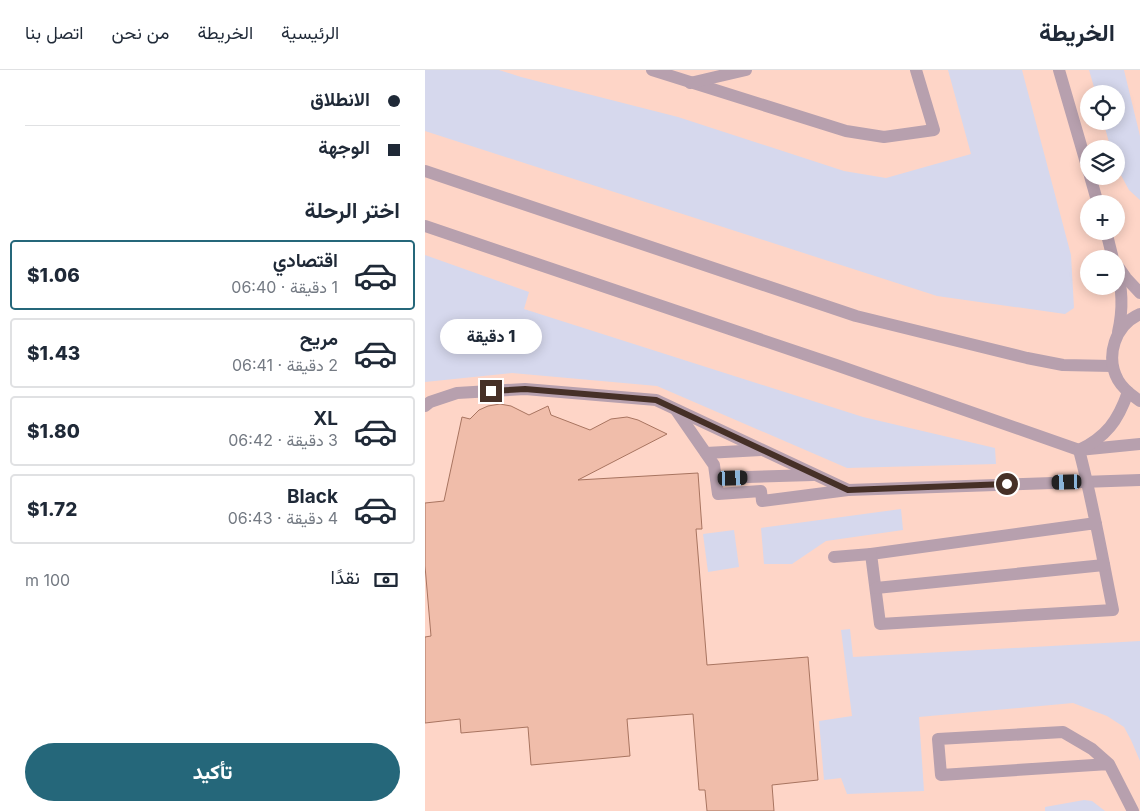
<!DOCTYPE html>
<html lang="ar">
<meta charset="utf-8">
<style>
:root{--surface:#fff;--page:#f2f2f3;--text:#1f2937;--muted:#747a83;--line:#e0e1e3;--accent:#25677a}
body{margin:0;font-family:Inter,Vazirmatn,sans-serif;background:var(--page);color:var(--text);direction:rtl;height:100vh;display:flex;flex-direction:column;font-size:19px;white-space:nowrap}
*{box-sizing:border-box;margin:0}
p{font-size:16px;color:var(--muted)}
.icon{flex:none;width:28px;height:28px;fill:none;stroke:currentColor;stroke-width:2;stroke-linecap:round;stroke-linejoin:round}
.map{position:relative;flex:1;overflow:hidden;direction:ltr}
.panel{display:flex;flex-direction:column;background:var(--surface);width:425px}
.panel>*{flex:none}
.top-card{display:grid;align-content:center;height:110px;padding:0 25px;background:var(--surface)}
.tools{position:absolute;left:655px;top:15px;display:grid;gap:10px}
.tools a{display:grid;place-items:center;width:45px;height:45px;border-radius:50%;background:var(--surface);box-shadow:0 2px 12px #0003;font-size:25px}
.end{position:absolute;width:22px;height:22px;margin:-11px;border:6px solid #463027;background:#fff;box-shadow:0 0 0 2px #fff}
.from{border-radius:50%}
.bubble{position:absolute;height:35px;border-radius:18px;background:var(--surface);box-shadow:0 2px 12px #0003;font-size:16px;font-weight:800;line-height:35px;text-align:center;direction:rtl}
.car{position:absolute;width:15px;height:30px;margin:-15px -8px;border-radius:6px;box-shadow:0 0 4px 1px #0007;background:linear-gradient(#222 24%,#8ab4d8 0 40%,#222 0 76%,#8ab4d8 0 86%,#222 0)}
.top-card b{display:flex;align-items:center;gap:18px;height:48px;font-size:19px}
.top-card b+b{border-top:1px solid var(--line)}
.top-card i{width:12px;height:12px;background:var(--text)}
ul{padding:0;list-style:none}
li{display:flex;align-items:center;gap:15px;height:70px;margin:0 10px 8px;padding:0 15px;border:2px solid var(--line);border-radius:5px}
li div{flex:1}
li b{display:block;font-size:19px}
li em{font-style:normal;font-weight:800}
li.current{border-color:var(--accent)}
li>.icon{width:45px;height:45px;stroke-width:1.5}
h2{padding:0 25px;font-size:22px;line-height:60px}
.pay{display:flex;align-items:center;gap:12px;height:55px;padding:0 25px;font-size:19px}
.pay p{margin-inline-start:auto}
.action{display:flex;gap:10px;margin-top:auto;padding:10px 25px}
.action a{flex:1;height:58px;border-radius:30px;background:var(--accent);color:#fff;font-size:20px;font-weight:800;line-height:58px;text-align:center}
header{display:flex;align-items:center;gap:30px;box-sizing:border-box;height:70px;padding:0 25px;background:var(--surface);border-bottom:1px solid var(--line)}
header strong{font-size:24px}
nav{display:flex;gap:28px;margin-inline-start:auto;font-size:18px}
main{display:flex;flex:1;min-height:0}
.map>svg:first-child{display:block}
.built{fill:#fed5c7;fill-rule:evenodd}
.green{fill:#d6d8ed}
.building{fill:#f0bdaa;stroke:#a87460}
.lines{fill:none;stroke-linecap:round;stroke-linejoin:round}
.minor{stroke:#b7a0ae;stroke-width:12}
.route{stroke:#463027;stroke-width:6}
</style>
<header>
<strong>الخريطة</strong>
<nav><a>الرئيسية</a><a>الخريطة</a><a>من نحن</a><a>اتصل بنا</a></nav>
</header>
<main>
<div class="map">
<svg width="715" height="741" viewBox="0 0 715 741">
<rect width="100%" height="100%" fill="#fbe3da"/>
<path class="built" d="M 0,0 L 715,0 L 715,741 L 0,741 ZM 664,24 L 691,24 L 691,51 L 664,51 ZM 664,79 L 691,79 L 691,106 L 664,106 ZM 664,134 L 691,134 L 691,161 L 664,161 ZM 664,189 L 691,189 L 691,216 L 664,216 Z"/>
<g class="green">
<polygon points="0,0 74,0 96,7 253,47 419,101 461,108 546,84 523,0 597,0 646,185 649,238 640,244 512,226 0,61"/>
<polygon points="664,0 699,0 715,66 715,130 704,120 691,96 691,79 686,79 678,51 691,51 691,24 671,24"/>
<polygon points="0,185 104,222 99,239 438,347 570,378 571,394 422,398 232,316 87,303 0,312"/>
<polygon points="476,439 478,460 401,471 367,494 339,494 336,458"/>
<polygon points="309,460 314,497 283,502 278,464"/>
<polygon points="425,559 428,587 715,571 715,691 706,670 699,657 682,646 648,633 494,647 499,721 422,724 416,708 399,710 394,651 427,646 416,560"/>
<polygon points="659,730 667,731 680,741 620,741 620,737"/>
</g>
<polygon class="building" points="75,334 86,336 104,345 123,336 126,345 165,360 186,349 202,347 213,350 242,364 153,410 273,403 277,459 271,459 282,595 383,587 393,710 347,715 349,741 282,741 280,720 274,720 268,644 202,649 205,686 106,695 103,657 36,663 35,649 0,653 0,567 6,566 0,496 0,433 19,431 37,347 45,349 54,340 63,336"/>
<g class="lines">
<g class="minor">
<polyline points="227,0 421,61 459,67 509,60 491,0"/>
<polyline points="634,0 664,103"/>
<polyline points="265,13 321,0"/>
<polyline points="0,101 431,246 602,288 638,295 687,296"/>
<polyline points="665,106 673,134"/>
<polyline points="0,156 411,295 654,380 715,374"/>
<polyline points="681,161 688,189"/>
<path d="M 691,198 C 698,219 698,240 693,262"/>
<polyline points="694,198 701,208 715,223"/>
<path d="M 715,244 C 690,255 680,286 693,310 C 698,319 706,325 715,331"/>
<polyline points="0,336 5,332 32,323 100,319 231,330 423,420 715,410"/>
<polyline points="251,340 289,395 293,424 336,421 337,431 423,420"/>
<polyline points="281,383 336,380"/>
<polyline points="291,408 388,405"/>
<path d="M 671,453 L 446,484 L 455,554 L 688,540 C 677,486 668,432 654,380 C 681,367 693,351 703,322"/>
<polyline points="409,487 446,484"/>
<polyline points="451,518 679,495"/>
<polyline points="684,694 516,705 513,669 638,662 667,679 684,694 708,741"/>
</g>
</g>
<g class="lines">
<polyline class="route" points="66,321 100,319 231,330 423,420 582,414"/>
</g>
</svg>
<div class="tools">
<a><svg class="icon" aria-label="locate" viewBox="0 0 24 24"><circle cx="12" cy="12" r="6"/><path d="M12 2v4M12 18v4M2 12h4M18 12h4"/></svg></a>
<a><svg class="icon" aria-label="layers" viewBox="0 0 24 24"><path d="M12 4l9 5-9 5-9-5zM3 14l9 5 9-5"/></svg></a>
<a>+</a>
<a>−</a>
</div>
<i class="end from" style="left:582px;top:414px"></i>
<i class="end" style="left:66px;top:321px"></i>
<div class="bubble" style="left:15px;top:249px;width:102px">1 دقيقة</div>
<i class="car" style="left:308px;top:408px;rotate:88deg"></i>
<i class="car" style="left:642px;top:412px;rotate:268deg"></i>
</div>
<section class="panel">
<div class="top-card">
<b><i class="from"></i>الانطلاق</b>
<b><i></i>الوجهة</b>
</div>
<h2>اختر الرحلة</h2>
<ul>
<li class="current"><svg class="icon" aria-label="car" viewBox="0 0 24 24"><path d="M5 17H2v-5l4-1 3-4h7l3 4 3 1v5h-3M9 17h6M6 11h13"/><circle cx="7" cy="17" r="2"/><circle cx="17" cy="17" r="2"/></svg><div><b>اقتصادي</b><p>1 دقيقة · 06:40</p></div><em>$1.06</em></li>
<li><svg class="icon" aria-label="car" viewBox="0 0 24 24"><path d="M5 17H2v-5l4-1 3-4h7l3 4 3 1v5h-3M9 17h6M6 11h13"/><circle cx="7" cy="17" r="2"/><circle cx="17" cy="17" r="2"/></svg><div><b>مريح</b><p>2 دقيقة · 06:41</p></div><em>$1.43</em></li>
<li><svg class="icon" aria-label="car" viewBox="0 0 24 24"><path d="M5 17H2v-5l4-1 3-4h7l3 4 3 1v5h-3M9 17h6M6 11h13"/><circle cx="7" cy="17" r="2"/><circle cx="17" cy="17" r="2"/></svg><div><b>XL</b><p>3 دقيقة · 06:42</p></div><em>$1.80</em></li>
<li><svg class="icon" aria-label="car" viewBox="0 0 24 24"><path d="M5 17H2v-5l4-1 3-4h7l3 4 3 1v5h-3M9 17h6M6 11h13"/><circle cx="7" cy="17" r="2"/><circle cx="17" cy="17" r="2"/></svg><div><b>Black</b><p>4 دقيقة · 06:43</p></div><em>$1.72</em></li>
</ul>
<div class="pay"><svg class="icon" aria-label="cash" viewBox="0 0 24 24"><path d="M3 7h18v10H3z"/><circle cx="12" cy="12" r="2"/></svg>نقدًا<p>100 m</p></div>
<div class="action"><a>تأكيد</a></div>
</section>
</main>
